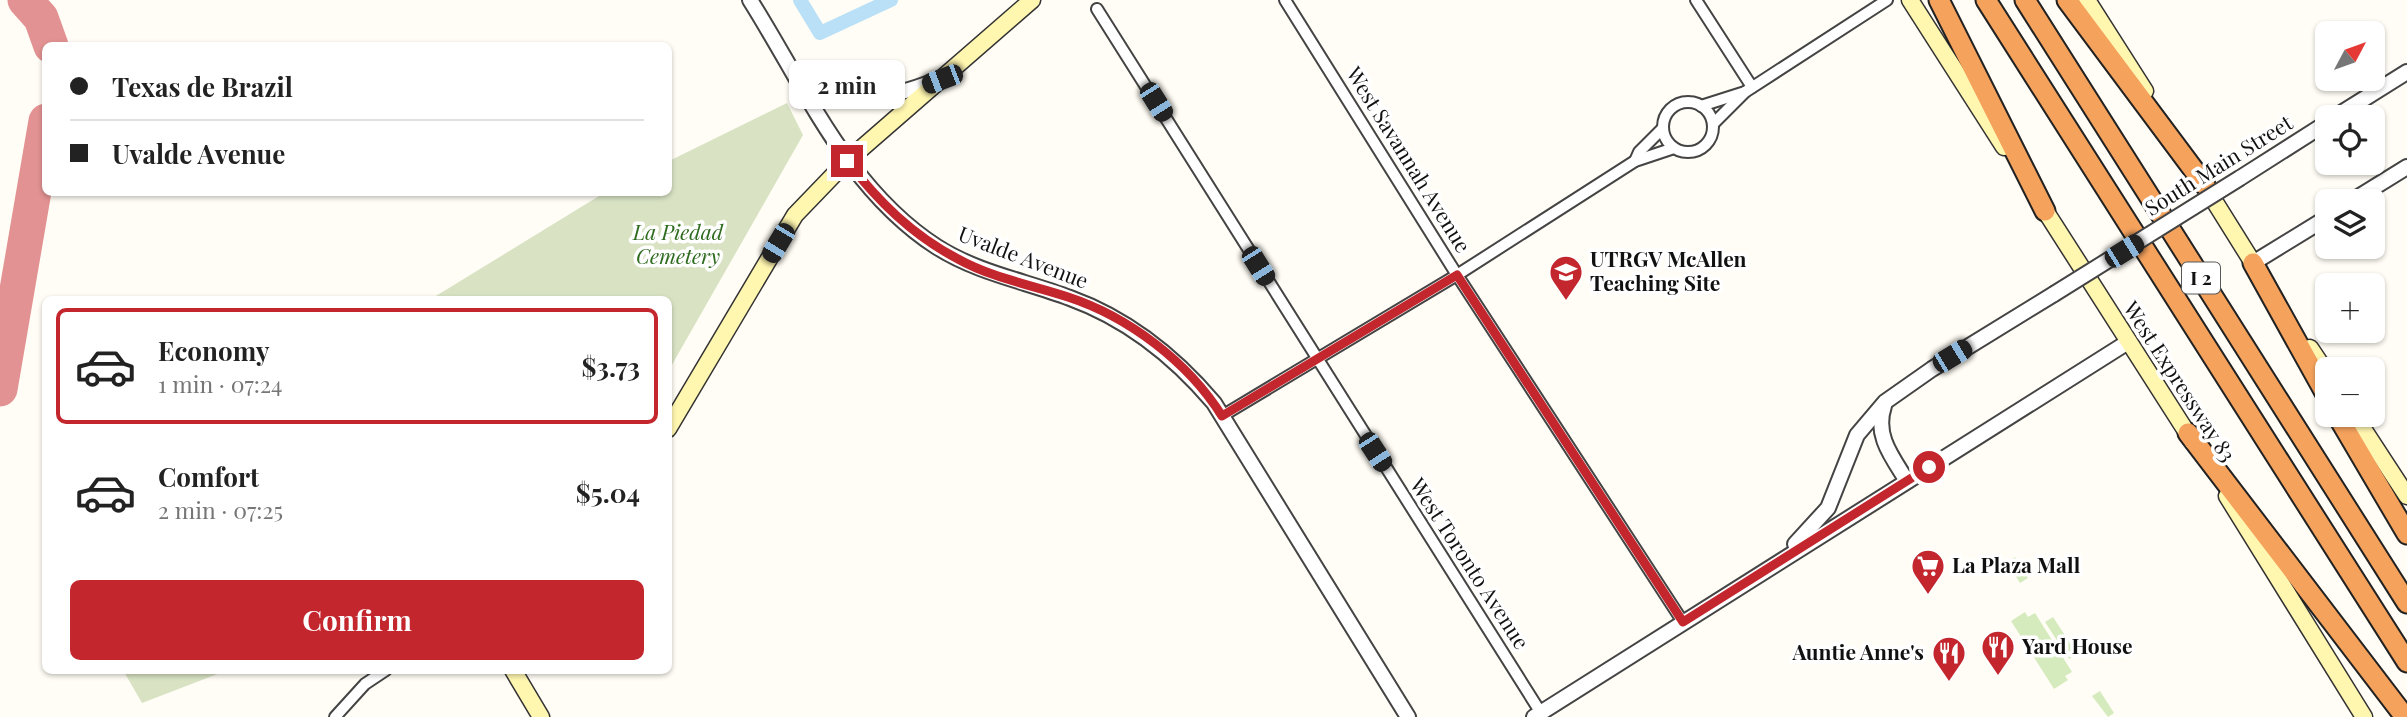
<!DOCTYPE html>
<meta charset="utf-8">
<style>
:root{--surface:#fff;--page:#f6f6f6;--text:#222;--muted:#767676;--line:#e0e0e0;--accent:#c4262e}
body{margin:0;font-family:"Playfair Display",serif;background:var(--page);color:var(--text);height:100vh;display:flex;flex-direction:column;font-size:26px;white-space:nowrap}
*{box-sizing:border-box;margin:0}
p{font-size:23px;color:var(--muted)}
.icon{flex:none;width:38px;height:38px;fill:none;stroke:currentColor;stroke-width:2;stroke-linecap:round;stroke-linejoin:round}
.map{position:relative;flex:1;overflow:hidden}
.drawer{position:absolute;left:42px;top:296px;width:630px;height:378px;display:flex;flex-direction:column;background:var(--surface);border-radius:10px;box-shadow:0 2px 5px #0004}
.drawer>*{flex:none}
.top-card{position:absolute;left:42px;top:42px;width:630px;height:154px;border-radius:10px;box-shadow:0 2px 5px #0004;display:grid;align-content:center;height:154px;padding:0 28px;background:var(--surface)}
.needle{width:46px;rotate:49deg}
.fabs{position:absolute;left:2315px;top:21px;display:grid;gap:14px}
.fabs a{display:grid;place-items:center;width:70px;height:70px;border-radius:10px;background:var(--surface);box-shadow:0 2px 5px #0004;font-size:35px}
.end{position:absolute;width:32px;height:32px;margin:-16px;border:9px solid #c4262e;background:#fff;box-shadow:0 0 0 4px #fff}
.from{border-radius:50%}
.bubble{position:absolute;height:49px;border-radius:10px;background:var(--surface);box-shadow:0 2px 5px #0004;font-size:23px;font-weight:700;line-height:49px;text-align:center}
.car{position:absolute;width:21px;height:42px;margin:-21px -10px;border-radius:9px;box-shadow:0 0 5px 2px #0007;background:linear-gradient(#222 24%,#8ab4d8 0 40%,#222 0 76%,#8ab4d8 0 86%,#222 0)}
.top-card b{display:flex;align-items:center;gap:24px;height:66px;font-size:26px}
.top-card b+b{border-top:2px solid var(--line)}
.top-card i{width:18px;height:18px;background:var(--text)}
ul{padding:12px 0 0;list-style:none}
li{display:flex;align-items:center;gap:21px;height:116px;margin:0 14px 10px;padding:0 14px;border:4px solid transparent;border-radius:10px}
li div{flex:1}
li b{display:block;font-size:26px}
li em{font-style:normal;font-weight:700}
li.selected{border-color:var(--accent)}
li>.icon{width:63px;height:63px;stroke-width:1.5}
.button{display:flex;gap:14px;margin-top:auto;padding:14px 28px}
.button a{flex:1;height:80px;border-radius:10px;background:var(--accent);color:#fff;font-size:28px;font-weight:700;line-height:80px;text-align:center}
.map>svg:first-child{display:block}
.green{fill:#d5ebbd}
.cemetery{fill:#d9e3c4}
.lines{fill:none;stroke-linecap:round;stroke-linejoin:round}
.canal{stroke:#b9e0f7;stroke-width:14}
.taxiway{stroke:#e29292;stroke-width:35}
.minor-casing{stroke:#444;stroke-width:14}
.tertiary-casing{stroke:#444;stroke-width:18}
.secondary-casing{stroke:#333;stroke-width:19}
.motorway-casing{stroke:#222;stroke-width:23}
.minor{stroke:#fff;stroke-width:10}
.tertiary{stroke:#fff;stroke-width:14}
.secondary{stroke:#fff6b0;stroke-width:16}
.motorway{stroke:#f5a25d;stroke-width:19}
.tertiary-bridge-casing{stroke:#444;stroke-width:18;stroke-linecap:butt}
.tertiary-bridge{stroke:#fff;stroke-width:14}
.route{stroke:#c4262e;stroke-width:9}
.labels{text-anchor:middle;stroke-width:7;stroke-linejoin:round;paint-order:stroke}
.shield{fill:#fff;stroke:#585858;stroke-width:2}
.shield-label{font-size:19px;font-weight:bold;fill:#111}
.street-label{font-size:21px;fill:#111;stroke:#fff}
.park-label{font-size:21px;font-style:italic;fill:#2f6b1f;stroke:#fff}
.poi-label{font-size:21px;font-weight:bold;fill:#111;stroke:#fff;text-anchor:start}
</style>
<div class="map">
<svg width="2407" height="717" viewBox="0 0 2407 717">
<rect width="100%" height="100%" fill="#fffdf5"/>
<g class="green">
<polygon points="2015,557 2028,578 2020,583 2007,562"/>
<polygon points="2025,612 2028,617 2035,613 2072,672 2065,676 2068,680 2054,689 2011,621"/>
<polygon points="2053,617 2077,654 2069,659 2045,622"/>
<polygon points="2100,691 2114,713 2108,717 2092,696"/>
</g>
<g class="cemetery">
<polygon points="787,103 803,135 669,370 668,299 431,299 604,193 668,192 669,161"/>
<polygon points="123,670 228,670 142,703"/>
</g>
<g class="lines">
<polyline class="canal" points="800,0 820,33 891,0"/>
<g class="taxiway">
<polyline points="25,0 41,18 51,46"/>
<polyline points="0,389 46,121"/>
</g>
<defs>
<g id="minor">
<polyline points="1285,0 1457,275 1683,622"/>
<polyline points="1696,0 1752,87"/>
<polyline points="1097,9 1541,713"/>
<circle cx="1688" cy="127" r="25"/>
<polyline points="1701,106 1745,92"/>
<polyline points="1713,124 1745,92 1887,0"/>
<polyline points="1635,161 1639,152 1663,128"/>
<polyline points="1222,416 1457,275 1635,161 1674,148"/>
<polyline points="335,717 365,684 386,670"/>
</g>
<g id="tertiary">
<path d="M 750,0 C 805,87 847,189 937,247 C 978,273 1025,281 1070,298 C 1128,319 1175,357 1214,403 L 1408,717"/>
<path d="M 796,70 C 846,106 883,102 937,80"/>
<polyline points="2335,117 2407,72"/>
<polyline points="2240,178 2328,122"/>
<polyline points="2352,201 2407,167"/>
<polyline points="2253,263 2328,217"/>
<path d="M 1884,406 C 1874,435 1892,457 1907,481"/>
<polyline points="1795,544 1828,508 1857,435 1885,402 1932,369 2054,294"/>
<polyline points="1534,717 2128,342"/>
</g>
<g id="secondary">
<polyline points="1910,0 2004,147"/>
<polyline points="2087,0 2145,91"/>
<polyline points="2203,183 2258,271"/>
<polyline points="2039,201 2193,442"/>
<polyline points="2310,348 2328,375"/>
<polyline points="2354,415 2407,496"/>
<polyline points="668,429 795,215 847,161 1032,0"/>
<polyline points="2227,496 2364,717"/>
<polyline points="513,670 541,717"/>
</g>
<g id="motorway">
<polyline points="1939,0 2045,211"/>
<polyline points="1986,0 2407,662"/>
<polyline points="2025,0 2407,603"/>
<polyline points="2067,0 2205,185"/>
<polyline points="2253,263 2328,398"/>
<polyline points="2337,415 2407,534"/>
<polyline points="2188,433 2405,717"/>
</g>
</defs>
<use href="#minor" class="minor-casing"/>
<use href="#tertiary" class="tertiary-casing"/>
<use href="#secondary" class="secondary-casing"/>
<use href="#motorway" class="motorway-casing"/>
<use href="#minor" class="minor"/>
<use href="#tertiary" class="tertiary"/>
<use href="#secondary" class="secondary"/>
<use href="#motorway" class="motorway"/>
<defs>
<polyline id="tertiary-bridge" points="2054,294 2240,178"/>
</defs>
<use href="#tertiary-bridge" class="tertiary-bridge-casing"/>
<use href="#tertiary-bridge" class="tertiary-bridge"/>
</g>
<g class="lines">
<path class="route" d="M 847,161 C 878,201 912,235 958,259 C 992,278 1032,285 1068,297 C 1129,317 1188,362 1222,416 L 1457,275 L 1683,622 L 1929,467"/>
</g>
<defs>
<symbol id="university-pin" viewBox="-11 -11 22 30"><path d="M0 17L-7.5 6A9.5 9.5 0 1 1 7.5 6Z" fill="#c4262e" stroke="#fff"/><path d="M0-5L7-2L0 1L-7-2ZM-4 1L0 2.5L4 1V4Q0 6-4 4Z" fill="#fff"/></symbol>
<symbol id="supermarket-pin" viewBox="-11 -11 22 30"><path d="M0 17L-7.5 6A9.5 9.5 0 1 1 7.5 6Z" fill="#c4262e" stroke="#fff"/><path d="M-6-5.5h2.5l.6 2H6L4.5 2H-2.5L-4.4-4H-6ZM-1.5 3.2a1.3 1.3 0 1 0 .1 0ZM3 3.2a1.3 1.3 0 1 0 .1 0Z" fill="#fff"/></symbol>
<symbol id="restaurant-pin" viewBox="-11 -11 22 30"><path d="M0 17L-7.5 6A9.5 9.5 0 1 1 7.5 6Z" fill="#c4262e" stroke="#fff"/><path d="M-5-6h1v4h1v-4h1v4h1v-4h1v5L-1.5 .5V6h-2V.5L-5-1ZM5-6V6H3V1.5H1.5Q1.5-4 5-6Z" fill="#fff"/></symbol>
</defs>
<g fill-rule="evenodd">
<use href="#university-pin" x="1547" y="253" width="38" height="52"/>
<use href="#supermarket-pin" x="1909" y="547" width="38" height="52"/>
<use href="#restaurant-pin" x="1979" y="628" width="38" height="52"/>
<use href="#restaurant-pin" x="1930" y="634" width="38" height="52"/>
</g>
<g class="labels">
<rect class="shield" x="2182" y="262.5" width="38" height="31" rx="5"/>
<g class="shield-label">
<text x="2201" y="285">I 2</text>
</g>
<g class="street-label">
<text transform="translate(1408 160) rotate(58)" y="7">West Savannah Avenue</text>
<text transform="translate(2219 166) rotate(-32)" y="7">South Main Street</text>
<text transform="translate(1023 258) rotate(21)" y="7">Uvalde Avenue</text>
<text transform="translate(2179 382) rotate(57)" y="7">West Expressway 83</text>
<text transform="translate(1469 564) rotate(57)" y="7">West Toronto Avenue</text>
</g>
<g class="park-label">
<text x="678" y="240">La Piedad<tspan x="678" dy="24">Cemetery</tspan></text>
</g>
<g class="poi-label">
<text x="1590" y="267">UTRGV McAllen<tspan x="1590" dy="24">Teaching Site</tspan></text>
<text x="1952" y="573">La Plaza Mall</text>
<text x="2022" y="654">Yard House</text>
<text x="1924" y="660" text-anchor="end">Auntie Anne's</text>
</g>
</g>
</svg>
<div class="fabs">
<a><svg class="needle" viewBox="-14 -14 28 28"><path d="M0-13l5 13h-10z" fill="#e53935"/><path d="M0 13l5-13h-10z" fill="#767676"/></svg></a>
<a><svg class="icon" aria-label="locate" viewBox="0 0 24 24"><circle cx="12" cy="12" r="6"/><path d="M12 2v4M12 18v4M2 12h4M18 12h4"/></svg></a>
<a><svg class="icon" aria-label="layers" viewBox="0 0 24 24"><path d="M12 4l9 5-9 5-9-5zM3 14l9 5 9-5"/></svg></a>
<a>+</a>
<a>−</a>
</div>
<i class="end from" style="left:1929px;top:467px"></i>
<i class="end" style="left:847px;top:161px"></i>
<div class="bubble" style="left:789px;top:60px;width:116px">2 min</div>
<i class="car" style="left:942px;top:79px;rotate:249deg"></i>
<i class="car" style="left:1156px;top:102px;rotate:148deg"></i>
<i class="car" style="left:778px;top:243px;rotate:211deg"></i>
<i class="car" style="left:2124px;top:251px;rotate:58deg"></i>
<i class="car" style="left:1258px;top:266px;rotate:148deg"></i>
<i class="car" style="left:1952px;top:356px;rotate:59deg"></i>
<i class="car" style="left:1375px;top:452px;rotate:147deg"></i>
<div class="top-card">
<b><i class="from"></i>Texas de Brazil</b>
<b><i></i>Uvalde Avenue</b>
</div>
<section class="drawer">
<ul>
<li class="selected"><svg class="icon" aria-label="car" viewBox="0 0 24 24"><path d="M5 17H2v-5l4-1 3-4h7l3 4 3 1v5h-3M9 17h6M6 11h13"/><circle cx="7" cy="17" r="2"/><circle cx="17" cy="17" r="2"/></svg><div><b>Economy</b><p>1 min · 07:24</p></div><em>$3.73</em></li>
<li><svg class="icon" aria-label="car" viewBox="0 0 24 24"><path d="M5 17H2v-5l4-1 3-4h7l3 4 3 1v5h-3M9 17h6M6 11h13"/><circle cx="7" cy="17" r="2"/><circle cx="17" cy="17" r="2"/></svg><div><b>Comfort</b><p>2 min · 07:25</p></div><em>$5.04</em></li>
</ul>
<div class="button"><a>Confirm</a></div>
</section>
</div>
